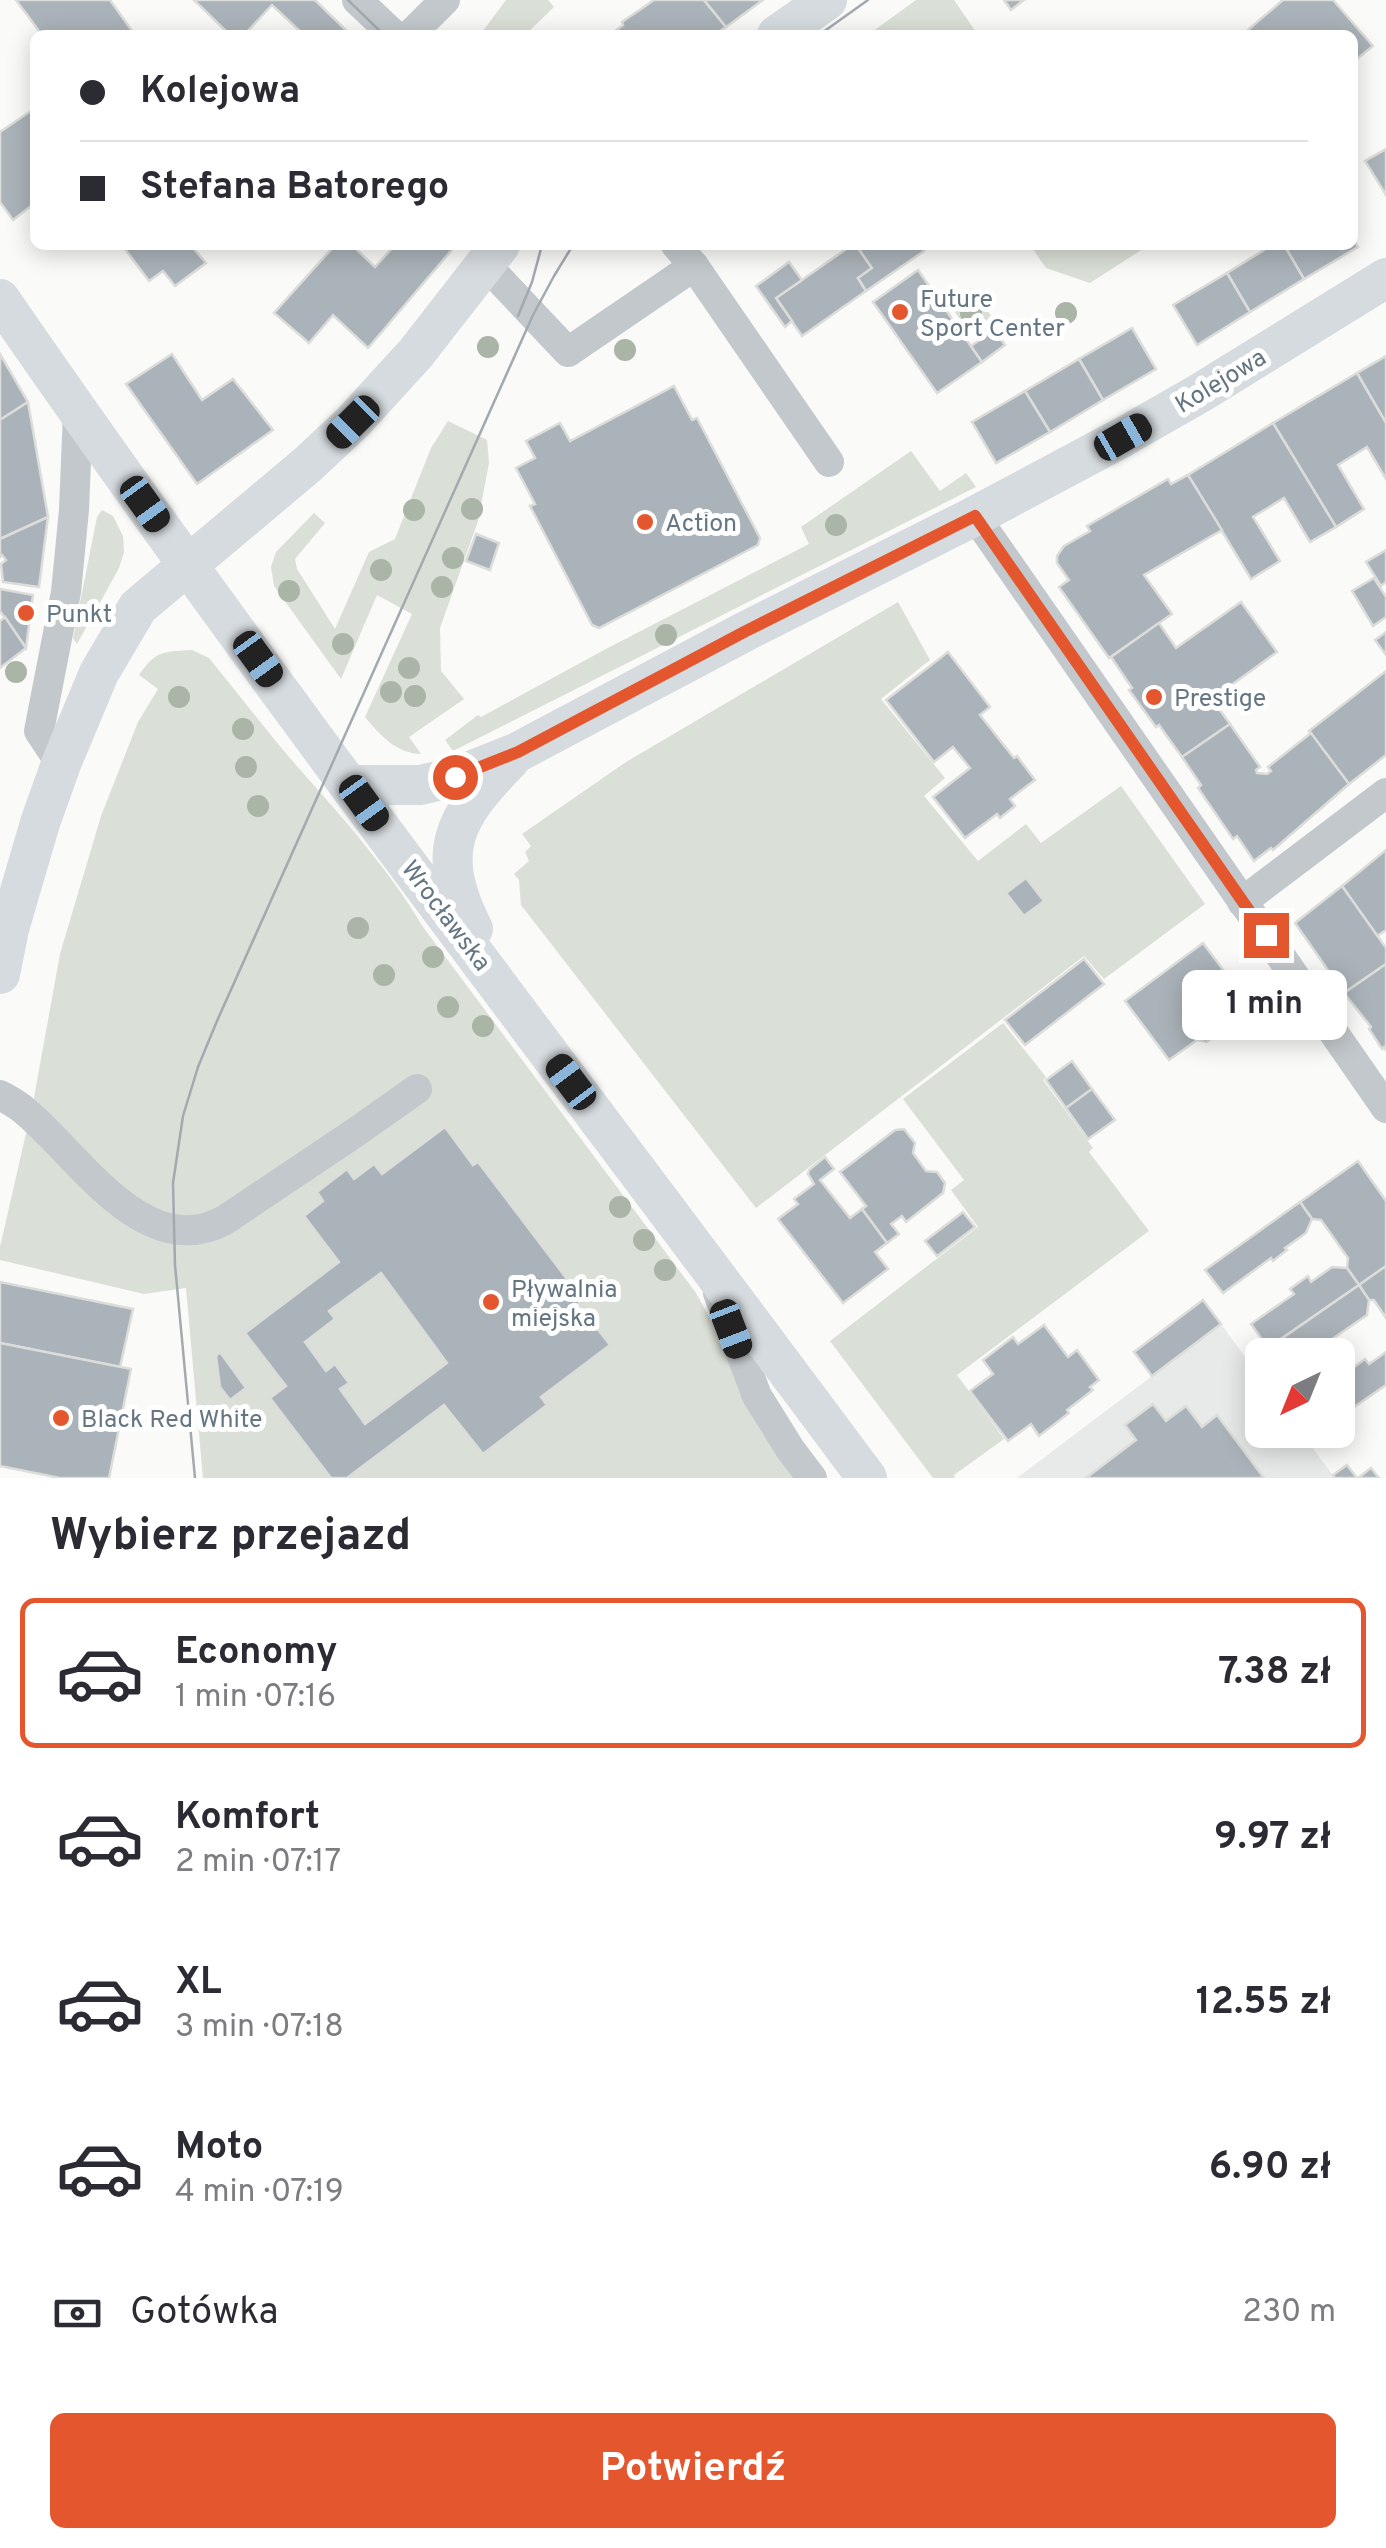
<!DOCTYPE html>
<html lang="pl">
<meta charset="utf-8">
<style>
:root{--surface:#fff;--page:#f7f7f7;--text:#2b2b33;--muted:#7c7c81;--line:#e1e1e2;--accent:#e4572e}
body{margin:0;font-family:Overpass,sans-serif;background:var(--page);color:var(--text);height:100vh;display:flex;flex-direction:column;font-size:38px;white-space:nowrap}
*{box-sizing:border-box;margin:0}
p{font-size:32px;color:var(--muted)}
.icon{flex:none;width:55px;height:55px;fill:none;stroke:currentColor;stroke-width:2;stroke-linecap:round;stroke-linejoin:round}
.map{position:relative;height:1478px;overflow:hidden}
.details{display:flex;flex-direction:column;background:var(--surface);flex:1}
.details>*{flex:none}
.top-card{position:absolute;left:30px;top:30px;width:1328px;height:220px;border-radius:15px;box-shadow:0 5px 25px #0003;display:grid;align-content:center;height:220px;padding:0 50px;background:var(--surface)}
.needle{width:65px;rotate:223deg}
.buttons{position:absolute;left:1245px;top:1338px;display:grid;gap:20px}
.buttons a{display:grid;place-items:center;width:110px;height:110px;border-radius:15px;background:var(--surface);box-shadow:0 5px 25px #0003;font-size:50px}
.end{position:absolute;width:45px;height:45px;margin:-22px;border:12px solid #e4572e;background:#fff;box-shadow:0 0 0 5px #fff}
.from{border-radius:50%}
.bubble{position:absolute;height:70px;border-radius:15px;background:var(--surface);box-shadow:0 5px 25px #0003;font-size:32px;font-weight:700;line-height:70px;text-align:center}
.car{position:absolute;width:30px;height:60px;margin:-30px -15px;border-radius:12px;box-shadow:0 0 8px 2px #0007;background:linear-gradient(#222 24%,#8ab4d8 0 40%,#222 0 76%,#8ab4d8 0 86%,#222 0)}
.top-card b{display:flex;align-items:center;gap:35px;height:95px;font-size:38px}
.top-card b+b{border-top:2px solid var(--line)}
.top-card i{width:25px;height:25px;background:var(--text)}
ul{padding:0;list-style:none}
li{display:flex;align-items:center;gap:30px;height:150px;margin:0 20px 15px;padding:0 30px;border:5px solid transparent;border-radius:15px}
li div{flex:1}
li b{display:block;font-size:38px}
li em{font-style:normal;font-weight:700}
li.active{border-color:var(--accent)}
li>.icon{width:90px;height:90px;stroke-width:1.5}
h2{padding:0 50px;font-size:45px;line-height:120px}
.pay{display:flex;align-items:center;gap:25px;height:110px;padding:0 50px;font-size:38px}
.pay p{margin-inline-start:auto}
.primary-button{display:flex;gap:20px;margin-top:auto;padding:20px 50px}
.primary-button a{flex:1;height:115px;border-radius:15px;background:var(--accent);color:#fff;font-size:40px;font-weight:700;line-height:115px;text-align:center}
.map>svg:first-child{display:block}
.built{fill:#e8e9e9}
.green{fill:#dadfd7}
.building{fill:#aab3b9;stroke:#dcdcda;stroke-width:2.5;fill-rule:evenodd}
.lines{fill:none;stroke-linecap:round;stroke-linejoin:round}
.minor{stroke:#c3c8cc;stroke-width:30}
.major{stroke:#d6dbdf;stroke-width:40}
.tram{stroke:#a2aab0;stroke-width:2.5}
.tree{fill:#aab4a7}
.route{stroke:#e4572e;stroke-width:12}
.poi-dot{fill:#e4572e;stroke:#fff;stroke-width:4}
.labels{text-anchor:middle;stroke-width:10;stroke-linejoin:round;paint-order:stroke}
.poi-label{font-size:25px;fill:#657683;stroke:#fff;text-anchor:start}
.street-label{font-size:25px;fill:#657683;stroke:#fff}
</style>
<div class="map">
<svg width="1386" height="1478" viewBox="0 0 1386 1478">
<rect width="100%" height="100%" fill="#fafaf8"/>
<polygon class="built" points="1221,1324 1262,1380 1262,1430 1299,1430 1335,1478 1017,1478"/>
<g class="green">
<polygon points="506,0 548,0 554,7 525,35 480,35"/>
<polygon points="916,0 954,0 978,35 868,35"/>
<polygon points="1030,245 1149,245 1090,283 1046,268"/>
<polygon points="971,288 997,324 975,340 949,304"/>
<path d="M 448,421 L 487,440 L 489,463 L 478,521 L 440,628 L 441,671 L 464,699 L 409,737 L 421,754 C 396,753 381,736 365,717 L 412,614 L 377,595 L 341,679 L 274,586 L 271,567 L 276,552 L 314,513 L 325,523 L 295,559 L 297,569 L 335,629 L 369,552 L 395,539 L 431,448 Z"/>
<polygon points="911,451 940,491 966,473 976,487 453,751 445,740 478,715 481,717 606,649 809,544 801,527"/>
<polygon points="102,510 113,516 123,536 124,552 119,568 77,644 73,638 97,517"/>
<polygon points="898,602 930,660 881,699 945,778 924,796 978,861 1026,824 1041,843 1121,786 1205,904 1104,979 1084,956 756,1208 521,905 519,880 514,874 529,861 525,852 531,846 522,834 626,762"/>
<path d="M 192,650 L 209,658 C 240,696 270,736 303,773 C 344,819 392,874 423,927 L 696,1293 L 712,1322 L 751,1410 L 801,1478 L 203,1478 L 186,1288 L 144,1294 L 0,1260 L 0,1247 L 33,1103 L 60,954 L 101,816 L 138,722 L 158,689 L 139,675 C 156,650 163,652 192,650 Z"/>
<polygon points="1003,1023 1046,1077 1043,1080 1093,1148 1089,1152 1149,1231 957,1375 1004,1439 954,1475 955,1478 933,1478 830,1341 978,1227 951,1190 964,1180 903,1099"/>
</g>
<g class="building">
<polygon points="16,0 110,0 135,35 42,35"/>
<polygon points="194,0 315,0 351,35 304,35 272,5 244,35 230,35"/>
<polygon points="654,0 704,0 726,27 714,35 610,35 623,25 622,22"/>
<polygon points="704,0 763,0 726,27"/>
<polygon points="1004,0 1024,0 1011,10"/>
<polygon points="1283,0 1333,0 1373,46 1352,63 1352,35 1242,35"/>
<polygon points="35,108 35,203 13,220 0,202 0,132"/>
<polygon points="1386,149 1386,195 1365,161"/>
<polygon points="1352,237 1358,247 1304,279 1284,245 1352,245"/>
<polygon points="122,245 202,245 195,250 206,263 175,286 163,271 149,281"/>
<polygon points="335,245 352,245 375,267 395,245 456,245 368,348 333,315 309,343 274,313"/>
<polygon points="852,245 856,245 872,268 858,278 866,291 802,336 776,298"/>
<polygon points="861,245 920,245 924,251 866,291 858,278 872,268 858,248"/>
<polygon points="1272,245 1284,245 1304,279 1250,312 1227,273"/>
<polygon points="789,262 802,280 776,298 792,321 785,327 756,286"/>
<polygon points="918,270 982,362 937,393 873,302"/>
<polygon points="1227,273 1250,312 1197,345 1173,305"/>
<polygon points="1132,328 1156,369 1103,400 1079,359"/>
<polygon points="994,330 1005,345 982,362 971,346"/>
<polygon points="0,354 28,402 0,420"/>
<polygon points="172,354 202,400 233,379 273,430 197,484 126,384"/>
<polygon points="1386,356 1386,423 1357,373"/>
<polygon points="1079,359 1103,400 1050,432 1025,391"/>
<polygon points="1357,373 1386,423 1386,479 1367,447 1338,465 1364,509 1336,527 1273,423"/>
<polygon points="674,386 692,420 697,418 760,538 758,545 599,628 592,625 530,506 535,504 516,468 535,458 526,441 560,423 570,441"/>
<polygon points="1025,391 1050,432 996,463 972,422"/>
<polygon points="28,402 48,517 0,539 0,420"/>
<polygon points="1273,423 1336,527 1310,542 1284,498 1253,517 1280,561 1251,579 1188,475"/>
<polygon points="1188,475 1222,530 1144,575 1172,614 1109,658 1059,587 1069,580 1057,563 1057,556 1064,546 1090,531 1087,526 1168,479 1171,484"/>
<polygon points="48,517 39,587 3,582 1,564 6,560 2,555 0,557 0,539"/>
<polygon points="476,534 499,543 490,570 466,561"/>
<polygon points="1386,550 1386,582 1381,586 1366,562"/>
<polygon points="1374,578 1386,597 1386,617 1373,626 1352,591"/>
<polygon points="0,589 33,595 26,648 0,611"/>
<polygon points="1241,602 1277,652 1212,699 1230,724 1182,757 1159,725 1156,727 1129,690 1132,688 1111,657 1159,623 1176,648"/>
<polygon points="5,617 26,648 0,668 0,621"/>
<polygon points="1386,632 1386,655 1375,640"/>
<polygon points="948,652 990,707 980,715 1014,758 1017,756 1035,780 1010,799 1015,806 1000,818 997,814 965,838 933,797 970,768 953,747 934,762 886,700"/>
<polygon points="1386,671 1386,755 1349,784 1309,731"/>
<polygon points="1230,724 1260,767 1256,770 1257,773 1267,774 1271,771 1268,767 1311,733 1349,784 1273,850 1271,848 1254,861 1237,836 1233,839 1198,788 1201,785 1182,757"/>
<polygon points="1386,850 1386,930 1377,936 1342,886"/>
<polygon points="1026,878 1044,901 1024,916 1006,893"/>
<polygon points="1342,886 1386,948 1386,964 1344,993 1295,923"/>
<polygon points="1203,943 1247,1002 1219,1023 1217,1033 1207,1042 1197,1040 1169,1060 1125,1001"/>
<polygon points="1084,959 1104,984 1025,1045 1005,1020"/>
<polygon points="1386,964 1386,1050 1384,1047 1382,1049 1369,1029 1371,1027 1344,993"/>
<polygon points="1072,1061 1092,1089 1066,1108 1046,1080"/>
<polygon points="1092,1089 1115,1120 1088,1139 1066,1108"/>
<path d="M 445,1127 L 473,1165 L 478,1162 L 583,1300 L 578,1304 L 610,1345 L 541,1397 L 547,1405 L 483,1454 L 444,1405 L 347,1478 L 331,1478 L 270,1398 L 286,1386 L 245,1333 L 339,1262 L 304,1216 L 323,1201 L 317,1192 L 347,1169 L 354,1179 L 374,1164 L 382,1174 ZM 381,1273 L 447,1363 L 365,1424 L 340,1389 L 349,1383 L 335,1364 L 326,1371 L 305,1342 L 335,1319 L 329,1311 Z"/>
<polygon points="904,1129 915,1143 913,1153 926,1171 937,1172 945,1183 943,1193 906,1222 902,1216 891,1224 899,1234 887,1243 862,1209 866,1206 840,1172 895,1130"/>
<polygon points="825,1157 834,1169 820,1180 850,1218 862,1209 887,1243 875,1252 888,1269 843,1303 778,1219 798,1204 794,1199 814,1184 808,1174 809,1170"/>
<polygon points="1358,1161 1386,1201 1386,1266 1359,1285 1347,1268 1348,1258 1321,1220 1312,1219 1300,1202"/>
<polygon points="1300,1202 1312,1219 1306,1233 1285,1248 1287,1250 1273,1261 1271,1258 1223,1293 1205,1270"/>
<polygon points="963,1212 975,1227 937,1256 925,1241"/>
<polygon points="1386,1266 1386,1318 1374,1300 1369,1300 1359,1285"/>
<polygon points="1332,1267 1347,1268 1359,1285 1268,1348 1251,1324 1294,1294 1290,1289 1308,1276 1311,1282"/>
<polygon points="0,1282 133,1309 120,1367 0,1343"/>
<polygon points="1359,1285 1369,1300 1367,1315 1309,1355 1273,1355 1268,1348"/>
<polygon points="1203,1300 1221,1324 1152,1376 1134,1352"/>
<polygon points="1044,1325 1068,1357 1077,1350 1099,1380 1090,1387 1093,1390 1067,1410 1069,1413 1039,1436 1031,1424 1008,1441 970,1391 993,1374 983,1360 1013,1337 1018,1344"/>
<polygon points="0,1343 131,1369 109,1478 60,1478 0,1466"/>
<polygon points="220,1352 246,1388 230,1400 220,1387 216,1356"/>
<polygon points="1386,1352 1386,1385 1338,1418 1338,1385 1353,1375 1350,1370 1365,1359 1369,1364"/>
<polygon points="1153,1404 1166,1421 1186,1406 1202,1427 1217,1415 1264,1478 1086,1478 1136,1440 1125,1425"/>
<polygon points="1347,1465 1357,1478 1335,1478 1333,1475"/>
<polygon points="1371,1468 1379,1478 1358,1478"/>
</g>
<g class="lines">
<g class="minor">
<polyline points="357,0 394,35"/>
<polyline points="410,35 445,0"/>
<polyline points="676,245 694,266 829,462"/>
<polyline points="485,264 568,352 694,266"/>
<polyline points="975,516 1386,1108"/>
<polyline points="61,764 39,731 66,592 74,510 78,412"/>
<polyline points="1242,902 1386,793"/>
<path d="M 0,1095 C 9,1100 19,1105 26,1112 C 79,1156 145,1264 225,1220 L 356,1132 L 417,1089"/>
<polyline points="718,1293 757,1396 790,1449 812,1478"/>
</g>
<g class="major">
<polyline points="777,35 827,0"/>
<path d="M 0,299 C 277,701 576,1086 867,1478"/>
<polyline points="350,785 420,785 455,777 518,752 746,631 975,516 1123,437 1200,393 1386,278"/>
<path d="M 473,929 C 434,851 453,818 510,760"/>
<polyline points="0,974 9,929 40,823 61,764 99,673 138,607 307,465 353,422 416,353 500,245"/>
</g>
<g class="tram">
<polyline points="348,0 384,35"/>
<polyline points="819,35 868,0"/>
<polyline points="518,316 532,282 542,245"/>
<polyline points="195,1478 175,1265 173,1183 183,1116 198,1067 217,1021 533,315 554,276 573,245"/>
</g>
</g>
<g class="tree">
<circle cx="971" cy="313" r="11"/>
<circle cx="1066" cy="313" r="11"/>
<circle cx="488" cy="347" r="11"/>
<circle cx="625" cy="350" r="11"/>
<circle cx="472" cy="509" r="11"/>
<circle cx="414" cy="510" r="11"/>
<circle cx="836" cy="525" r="11"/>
<circle cx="453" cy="558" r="11"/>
<circle cx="381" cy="570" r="11"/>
<circle cx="442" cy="587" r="11"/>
<circle cx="289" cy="591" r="11"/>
<circle cx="666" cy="635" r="11"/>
<circle cx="343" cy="644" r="11"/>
<circle cx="409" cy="668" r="11"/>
<circle cx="16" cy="672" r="11"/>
<circle cx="391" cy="692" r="11"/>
<circle cx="415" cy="696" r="11"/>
<circle cx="179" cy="697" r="11"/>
<circle cx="243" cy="729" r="11"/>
<circle cx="246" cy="767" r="11"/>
<circle cx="258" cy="806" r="11"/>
<circle cx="358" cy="928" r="11"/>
<circle cx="433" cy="957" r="11"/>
<circle cx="384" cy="975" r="11"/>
<circle cx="448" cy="1007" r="11"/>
<circle cx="483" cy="1026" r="11"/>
<circle cx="620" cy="1207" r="11"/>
<circle cx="644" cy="1240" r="11"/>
<circle cx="665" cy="1270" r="11"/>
</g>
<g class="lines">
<polyline class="route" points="455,777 518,752 746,631 975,516 1266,935"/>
</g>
<g class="poi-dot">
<circle cx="900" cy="312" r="10"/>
<circle cx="645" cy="522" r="10"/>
<circle cx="26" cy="613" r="10"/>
<circle cx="1154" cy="697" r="10"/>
<circle cx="491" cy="1302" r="10"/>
<circle cx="61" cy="1418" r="10"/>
</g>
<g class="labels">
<g class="poi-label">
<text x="920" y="307">Future<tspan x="920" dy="29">Sport Center</tspan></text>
<text x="665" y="531">Action</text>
<text x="46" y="622">Punkt</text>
<text x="1174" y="706">Prestige</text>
<text x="511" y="1297">Pływalnia<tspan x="511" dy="29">miejska</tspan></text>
<text x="81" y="1427">Black Red White</text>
</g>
<g class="street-label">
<text transform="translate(1220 380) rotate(-31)" y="9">Kolejowa</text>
<text transform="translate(447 915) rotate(53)" y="9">Wrocławska</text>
</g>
</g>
</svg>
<div class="buttons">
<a><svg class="needle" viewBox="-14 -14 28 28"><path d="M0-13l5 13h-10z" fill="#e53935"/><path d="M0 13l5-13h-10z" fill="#7c7c81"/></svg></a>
</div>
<i class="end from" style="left:455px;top:777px"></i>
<i class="end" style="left:1266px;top:935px"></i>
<div class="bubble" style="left:1182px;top:970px;width:165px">1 min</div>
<i class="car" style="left:353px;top:422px;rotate:225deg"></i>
<i class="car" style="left:1123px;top:437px;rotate:60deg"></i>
<i class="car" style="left:145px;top:504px;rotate:144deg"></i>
<i class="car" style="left:258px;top:659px;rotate:144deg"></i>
<i class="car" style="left:364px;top:803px;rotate:144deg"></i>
<i class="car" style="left:571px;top:1082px;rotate:323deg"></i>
<i class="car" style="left:731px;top:1329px;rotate:159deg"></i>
<div class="top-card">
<b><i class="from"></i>Kolejowa</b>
<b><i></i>Stefana Batorego</b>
</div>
</div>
<section class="details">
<h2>Wybierz przejazd</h2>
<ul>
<li class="active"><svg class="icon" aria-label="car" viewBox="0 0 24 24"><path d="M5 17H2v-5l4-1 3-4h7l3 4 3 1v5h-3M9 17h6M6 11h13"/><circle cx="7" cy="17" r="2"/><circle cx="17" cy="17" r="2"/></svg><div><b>Economy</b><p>1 min · 07:16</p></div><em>7.38 zł</em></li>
<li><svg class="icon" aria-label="car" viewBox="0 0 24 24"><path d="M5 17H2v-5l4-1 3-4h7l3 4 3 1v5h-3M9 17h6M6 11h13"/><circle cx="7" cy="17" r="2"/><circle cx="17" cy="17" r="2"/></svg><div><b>Komfort</b><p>2 min · 07:17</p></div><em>9.97 zł</em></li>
<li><svg class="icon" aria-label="car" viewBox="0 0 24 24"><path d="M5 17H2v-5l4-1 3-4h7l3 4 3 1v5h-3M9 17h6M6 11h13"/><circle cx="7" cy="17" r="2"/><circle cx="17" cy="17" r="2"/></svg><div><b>XL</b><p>3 min · 07:18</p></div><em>12.55 zł</em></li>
<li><svg class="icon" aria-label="car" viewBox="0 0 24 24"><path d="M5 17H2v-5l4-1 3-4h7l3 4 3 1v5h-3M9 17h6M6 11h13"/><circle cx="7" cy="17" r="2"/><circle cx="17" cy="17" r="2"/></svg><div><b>Moto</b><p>4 min · 07:19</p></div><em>6.90 zł</em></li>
</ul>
<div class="pay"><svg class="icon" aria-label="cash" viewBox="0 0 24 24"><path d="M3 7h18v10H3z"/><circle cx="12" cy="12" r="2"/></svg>Gotówka<p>230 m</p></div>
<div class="primary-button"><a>Potwierdź</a></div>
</section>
